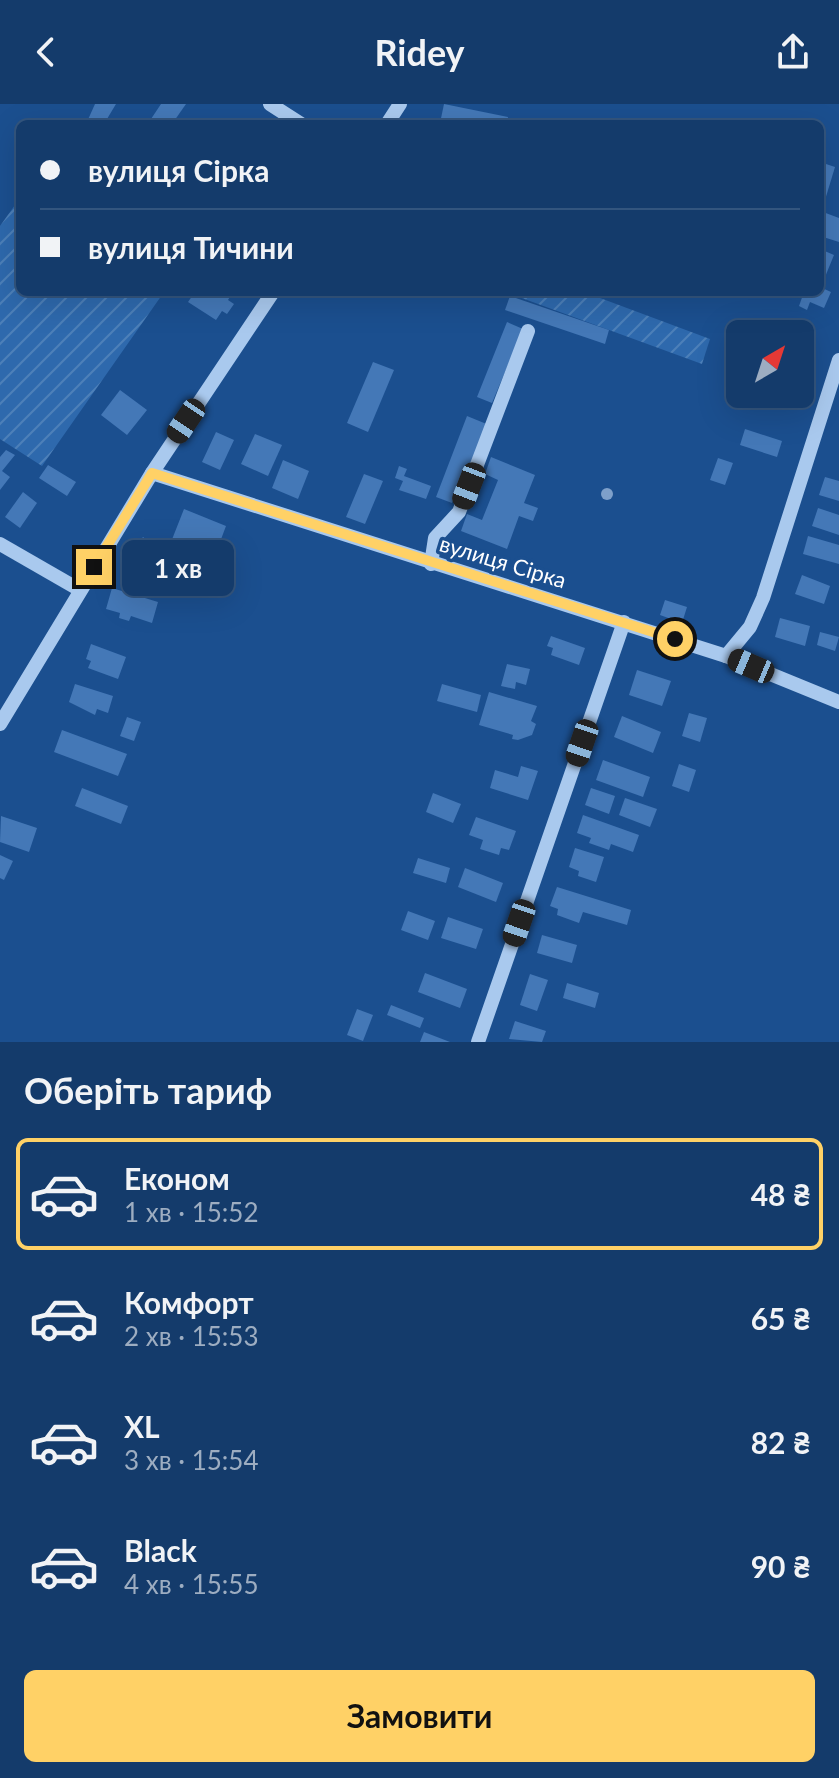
<!DOCTYPE html>
<html lang="uk">
<meta charset="utf-8">
<style>
:root{--surface:#143b6b;--page:#1d4271;--text:#f1f3f6;--muted:#9dadc1;--line:#33557e;--accent:#ffd166}
body{margin:0;font-family:Lato,sans-serif;background:var(--page);color:var(--text);height:100vh;display:flex;flex-direction:column;font-size:30px;white-space:nowrap}
*{box-sizing:border-box;margin:0}
p{font-size:26px;color:var(--muted)}
.icon{flex:none;width:44px;height:44px;fill:none;stroke:currentColor;stroke-width:2;stroke-linecap:round;stroke-linejoin:round}
.map{position:relative;height:938px;overflow:hidden}
.side{display:flex;flex-direction:column;background:var(--surface);flex:1}
.side>*{flex:none}
.top-card{position:absolute;left:16px;top:16px;width:808px;height:176px;border-radius:12px;box-shadow:0 8px 32px #0002,0 0 0 2px var(--line);display:grid;align-content:center;height:176px;padding:0 24px;background:var(--surface)}
.needle{width:52px;rotate:39deg}
.fabs{position:absolute;left:726px;top:216px;display:grid;gap:16px}
.fabs a{display:grid;place-items:center;width:88px;height:88px;border-radius:12px;background:var(--surface);box-shadow:0 8px 32px #0002,0 0 0 2px var(--line);font-size:40px}
.end{position:absolute;width:36px;height:36px;margin:-18px;border:10px solid #ffd166;background:#111;box-shadow:0 0 0 4px #111}
.from{border-radius:50%}
.bubble{position:absolute;height:56px;border-radius:12px;background:var(--surface);box-shadow:0 8px 32px #0002,0 0 0 2px var(--line);font-size:26px;font-weight:700;line-height:56px;text-align:center}
.car{position:absolute;width:24px;height:48px;margin:-24px -12px;border-radius:10px;box-shadow:0 0 6px 2px #0007;background:linear-gradient(#222 24%,#8ab4d8 0 40%,#222 0 76%,#8ab4d8 0 86%,#222 0)}
.top-card b{display:flex;align-items:center;gap:28px;height:76px;font-size:30px}
.top-card b+b{border-top:2px solid var(--line)}
.top-card i{width:20px;height:20px;background:var(--text)}
ul{padding:0;list-style:none}
li{display:flex;align-items:center;gap:24px;height:112px;margin:0 16px 12px;padding:0 8px;border:4px solid transparent;border-radius:12px}
li div{flex:1}
li b{display:block;font-size:30px}
li em{font-style:normal;font-weight:700}
li.current{border-color:var(--accent)}
li>.icon{width:72px;height:72px;stroke-width:1.5}
h2{padding:0 24px;font-size:36px;line-height:96px}
.action{display:flex;gap:16px;margin-top:auto;padding:16px 24px}
.action a{flex:1;height:92px;border-radius:12px;background:var(--accent);color:#111;font-size:32px;font-weight:700;line-height:92px;text-align:center}
header{display:flex;justify-content:space-between;align-items:center;height:104px;padding:0 24px;background:var(--surface);font-size:36px;font-weight:700}
.map>svg:first-child{display:block}
.garden{fill:url(#garden-furrows)}
.building{fill:#4478b7}
.lines{fill:none;stroke-linecap:round;stroke-linejoin:round}
.minor{stroke:#a9c9ee;stroke-width:14}
.tree{fill:#7ea0ca}
.route{stroke:#ffd166;stroke-width:10}
.labels{text-anchor:middle;stroke-width:7;stroke-linejoin:round;paint-order:stroke}
.street-label{font-size:22px;fill:#fff;stroke:#1b4f8f}
</style>
<header><svg class="icon" aria-label="back" viewBox="0 0 24 24"><path d="M15 5l-7 7 7 7"/></svg>Ridey<svg class="icon" aria-label="share" viewBox="0 0 24 24"><path d="M12 15V3M7 8l5-5 5 5M5 13v7h14v-7"/></svg></header>
<div class="map">
<svg width="839" height="938" viewBox="0 0 839 938">
<defs>
<pattern id="garden-furrows" width="10" height="10" patternUnits="userSpaceOnUse" patternTransform="scale(2)"><rect width="10" height="10" fill="#2e69ad"/><path d="M-1 1l2-2M0 10L10 0M9 11l2-2" fill="none" stroke="#4d80b9"/></pattern>
</defs>
<rect width="100%" height="100%" fill="#1b4f8f"/>
<g class="garden">
<polygon points="20,94 20,188 164,188 42,362 0,335 0,122"/>
<polygon points="505,188 584,188 710,235 702,260"/>
</g>
<g class="building">
<polygon points="95,0 116,0 104,20 86,20"/>
<polygon points="161,0 186,0 172,20 158,20 151,15"/>
<polygon points="444,0 508,13 507,20 440,19"/>
<polygon points="820,58 835,63 825,96 820,95"/>
<polygon points="823,108 839,114 839,138 820,132"/>
<polygon points="820,145 834,151 825,173 820,171"/>
<polygon points="820,183 831,188 824,204 810,198 807,206 799,202 804,188 820,188"/>
<polygon points="195,188 233,188 228,196 234,200 227,210 222,207 216,216 188,198"/>
<polygon points="510,192 609,226 605,240 505,206"/>
<polygon points="507,218 523,225 492,299 477,293"/>
<polygon points="766,220 793,230 762,230"/>
<polygon points="800,232 814,237 800,274"/>
<polygon points="373,258 394,266 368,328 347,319"/>
<polygon points="120,286 147,306 127,331 101,311"/>
<polygon points="740,290 765,290 761,300 755,298 752,304 736,298"/>
<polygon points="467,312 489,321 468,376 462,373 452,399 436,393"/>
<polygon points="745,325 782,337 777,353 740,341"/>
<polygon points="216,328 234,336 220,366 202,358"/>
<polygon points="255,330 282,341 268,372 241,360"/>
<polygon points="6,346 15,351 2,367 10,373 0,386 0,353"/>
<polygon points="491,353 535,371 524,399 538,404 533,417 519,412 507,445 461,427 467,410 482,416 498,376 485,370"/>
<polygon points="718,354 733,359 725,381 710,376"/>
<polygon points="283,356 309,367 298,395 272,384"/>
<polygon points="48,361 76,378 67,392 39,374"/>
<polygon points="399,362 407,365 404,372 431,382 426,395 399,386 403,377 395,374"/>
<polygon points="364,370 383,377 365,420 346,413"/>
<polygon points="825,373 839,377 839,397 819,391"/>
<polygon points="23,388 37,399 20,424 5,413"/>
<polygon points="818,404 839,411 839,431 812,422"/>
<polygon points="184,405 226,422 214,454 171,438"/>
<polygon points="808,432 839,441 839,460 803,450"/>
<polygon points="143,433 162,448 140,477 121,462"/>
<polygon points="802,471 830,482 824,500 795,490"/>
<polygon points="112,484 158,498 152,519 131,512 129,517 119,514 120,509 106,505"/>
<polygon points="665,496 687,503 682,519 660,511"/>
<polygon points="780,514 810,522 805,542 775,533"/>
<polygon points="820,528 839,533 835,547 817,541"/>
<polygon points="551,532 585,544 579,561 551,551 553,544 547,542"/>
<polygon points="91,540 126,553 118,575 88,564 91,557 86,555"/>
<polygon points="507,560 530,565 526,581 516,578 515,585 501,582"/>
<polygon points="637,566 671,577 662,602 629,591"/>
<polygon points="75,580 113,592 108,609 97,605 95,611 69,598"/>
<polygon points="442,580 481,591 477,608 437,597"/>
<polygon points="489,588 537,602 531,617 536,620 532,631 518,636 512,635 513,631 479,621"/>
<polygon points="689,609 707,614 700,638 682,632"/>
<polygon points="622,612 661,628 653,649 614,633"/>
<polygon points="127,613 141,618 134,637 120,632"/>
<polygon points="62,626 127,650 118,672 54,648"/>
<polygon points="603,656 650,673 643,693 596,676"/>
<polygon points="679,660 696,666 689,688 672,682"/>
<polygon points="521,662 538,667 528,696 490,684 495,666 518,673"/>
<polygon points="82,684 128,702 121,720 75,702"/>
<polygon points="591,684 615,692 609,710 585,701"/>
<polygon points="433,689 461,700 453,719 426,708"/>
<polygon points="625,694 657,705 650,723 619,711"/>
<polygon points="583,711 639,731 633,748 611,740 609,746 589,739 591,734 577,729"/>
<polygon points="1,712 37,724 29,748 0,738"/>
<polygon points="476,713 516,727 509,746 501,744 499,751 480,745 483,736 469,731"/>
<polygon points="575,744 604,753 596,778 578,772 579,767 569,763"/>
<polygon points="0,751 13,757 4,776 0,774"/>
<polygon points="418,754 450,764 446,779 413,769"/>
<polygon points="465,764 503,779 496,798 458,783"/>
<polygon points="557,783 631,806 627,821 583,808 579,819 557,811 558,805 550,802"/>
<polygon points="408,807 435,817 428,836 401,826"/>
<polygon points="448,813 483,825 476,845 441,834"/>
<polygon points="542,831 577,841 572,859 537,849"/>
<polygon points="425,869 467,885 460,904 418,888"/>
<polygon points="530,870 548,876 537,907 520,901"/>
<polygon points="567,879 599,889 595,904 563,894"/>
<polygon points="391,901 424,914 420,924 387,911"/>
<polygon points="357,905 373,911 363,937 347,931"/>
<polygon points="515,917 546,927 542,938 509,935"/>
<polygon points="424,928 450,938 420,938"/>
</g>
<g class="lines">
<g class="minor">
<polyline points="270,0 301,20"/>
<polyline points="387,20 400,0"/>
<polyline points="152,369 726,552 839,598"/>
<polyline points="0,440 80,486"/>
<polyline points="431,460 435,434 459,408 528,227"/>
<polyline points="726,552 750,523 763,494 839,256"/>
<polyline points="0,620 152,369 273,188"/>
<polyline points="478,938 624,518"/>
</g>
</g>
<circle class="tree" cx="607" cy="390" r="6"/>
<g class="lines">
<polyline class="route" points="94,463 152,369 675,535"/>
</g>
<g class="labels">
<g class="street-label">
<text transform="translate(503 458) rotate(17)" y="8">вулиця Сірка</text>
</g>
</g>
</svg>
<div class="fabs">
<a><svg class="needle" viewBox="-14 -14 28 28"><path d="M0-13l5 13h-10z" fill="#e53935"/><path d="M0 13l5-13h-10z" fill="#9dadc1"/></svg></a>
</div>
<i class="end from" style="left:675px;top:535px"></i>
<i class="end" style="left:94px;top:463px"></i>
<div class="bubble" style="left:122px;top:436px;width:112px">1 хв</div>
<i class="car" style="left:186px;top:317px;rotate:214deg"></i>
<i class="car" style="left:469px;top:382px;rotate:201deg"></i>
<i class="car" style="left:751px;top:562px;rotate:293deg"></i>
<i class="car" style="left:582px;top:639px;rotate:199deg"></i>
<i class="car" style="left:519px;top:819px;rotate:199deg"></i>
<div class="top-card">
<b><i class="from"></i>вулиця Сірка</b>
<b><i></i>вулиця Тичини</b>
</div>
</div>
<section class="side">
<h2>Оберіть тариф</h2>
<ul>
<li class="current"><svg class="icon" aria-label="car" viewBox="0 0 24 24"><path d="M5 17H2v-5l4-1 3-4h7l3 4 3 1v5h-3M9 17h6M6 11h13"/><circle cx="7" cy="17" r="2"/><circle cx="17" cy="17" r="2"/></svg><div><b>Економ</b><p>1 хв · 15:52</p></div><em>48 ₴</em></li>
<li><svg class="icon" aria-label="car" viewBox="0 0 24 24"><path d="M5 17H2v-5l4-1 3-4h7l3 4 3 1v5h-3M9 17h6M6 11h13"/><circle cx="7" cy="17" r="2"/><circle cx="17" cy="17" r="2"/></svg><div><b>Комфорт</b><p>2 хв · 15:53</p></div><em>65 ₴</em></li>
<li><svg class="icon" aria-label="car" viewBox="0 0 24 24"><path d="M5 17H2v-5l4-1 3-4h7l3 4 3 1v5h-3M9 17h6M6 11h13"/><circle cx="7" cy="17" r="2"/><circle cx="17" cy="17" r="2"/></svg><div><b>XL</b><p>3 хв · 15:54</p></div><em>82 ₴</em></li>
<li><svg class="icon" aria-label="car" viewBox="0 0 24 24"><path d="M5 17H2v-5l4-1 3-4h7l3 4 3 1v5h-3M9 17h6M6 11h13"/><circle cx="7" cy="17" r="2"/><circle cx="17" cy="17" r="2"/></svg><div><b>Black</b><p>4 хв · 15:55</p></div><em>90 ₴</em></li>
</ul>
<div class="action"><a>Замовити</a></div>
</section>
